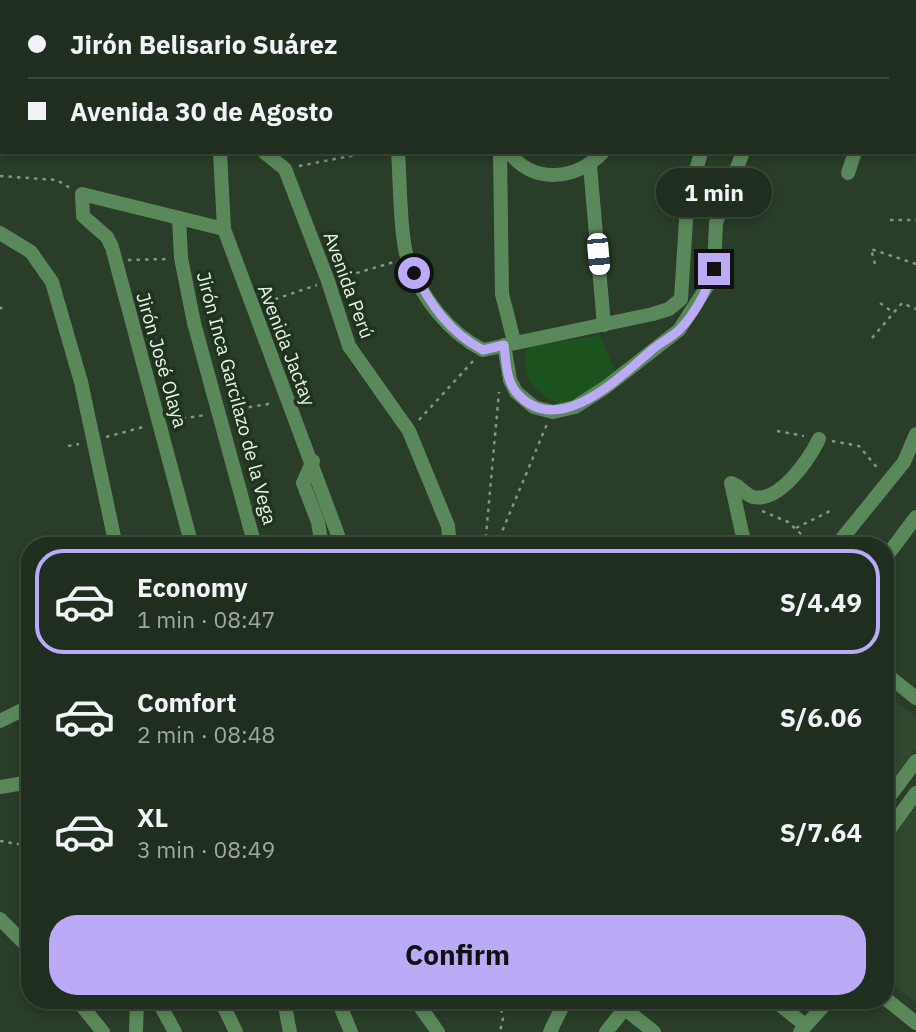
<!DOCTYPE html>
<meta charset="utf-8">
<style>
:root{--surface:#1f2e1e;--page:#273627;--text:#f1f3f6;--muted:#a1a8a4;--line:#3c4a3c;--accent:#bbaaf6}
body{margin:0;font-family:"IBM Plex Sans",sans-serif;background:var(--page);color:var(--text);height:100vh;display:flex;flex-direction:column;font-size:26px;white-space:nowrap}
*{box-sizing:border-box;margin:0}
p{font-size:23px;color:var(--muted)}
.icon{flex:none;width:38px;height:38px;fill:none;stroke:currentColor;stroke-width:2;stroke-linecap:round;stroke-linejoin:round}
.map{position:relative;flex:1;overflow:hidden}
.details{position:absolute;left:21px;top:537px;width:873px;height:472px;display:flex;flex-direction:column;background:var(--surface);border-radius:28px;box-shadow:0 4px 10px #0003,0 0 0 2px var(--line)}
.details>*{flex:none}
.banner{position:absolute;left:0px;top:0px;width:917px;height:154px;box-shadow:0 4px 10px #0003,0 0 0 2px var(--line);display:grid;align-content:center;height:154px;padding:0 28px;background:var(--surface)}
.end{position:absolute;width:32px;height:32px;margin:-16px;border:9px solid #bbaaf6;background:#111;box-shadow:0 0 0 4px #111}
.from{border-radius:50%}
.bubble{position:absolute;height:49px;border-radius:24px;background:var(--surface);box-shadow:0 4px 10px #0003,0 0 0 2px var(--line);font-size:23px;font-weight:700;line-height:49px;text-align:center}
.car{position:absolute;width:21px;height:42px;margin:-21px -10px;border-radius:9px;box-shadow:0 0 5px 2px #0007;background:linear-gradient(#fff 24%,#345 0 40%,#fff 0 76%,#345 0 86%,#fff 0)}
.banner b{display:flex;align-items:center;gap:24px;height:66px;font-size:26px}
.banner b+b{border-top:2px solid var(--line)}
.banner i{width:18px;height:18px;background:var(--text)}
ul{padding:12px 0 0;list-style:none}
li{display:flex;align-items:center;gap:21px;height:105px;margin:0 14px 10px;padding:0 14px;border:4px solid transparent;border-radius:28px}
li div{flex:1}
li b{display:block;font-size:26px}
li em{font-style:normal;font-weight:700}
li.current{border-color:var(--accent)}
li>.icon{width:63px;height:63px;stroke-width:1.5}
.button{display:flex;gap:14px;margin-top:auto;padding:14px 28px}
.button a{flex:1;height:80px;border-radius:28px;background:var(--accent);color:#111;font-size:28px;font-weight:700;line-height:80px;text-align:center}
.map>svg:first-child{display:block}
.built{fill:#30482f}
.green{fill:#1c521d}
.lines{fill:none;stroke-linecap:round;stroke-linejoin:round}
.path{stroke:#849583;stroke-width:2.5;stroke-dasharray:3.5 5;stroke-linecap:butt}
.minor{stroke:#5b885a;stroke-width:14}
.route{stroke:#bbaaf6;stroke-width:9}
.labels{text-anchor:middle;stroke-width:7;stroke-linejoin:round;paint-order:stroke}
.street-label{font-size:19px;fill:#e7f4e6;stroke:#1f331e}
</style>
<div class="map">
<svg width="916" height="1032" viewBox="0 0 916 1032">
<rect width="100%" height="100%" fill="#293d28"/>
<g class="built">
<polygon points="886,694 916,717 916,749 886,787"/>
<polygon points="916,806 916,1003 886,979 886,847"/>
</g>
<path class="green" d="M 600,335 L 620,383 L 563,405 C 538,397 515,373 529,346 Z"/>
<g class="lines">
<g class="path">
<polyline points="841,0 842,2"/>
<polyline points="915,14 916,14"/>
<polyline points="0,49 2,49"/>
<polyline points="915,57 916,57"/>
<polyline points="0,92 2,92"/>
<polyline points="299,166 371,152"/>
<polyline points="0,176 57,180 70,188"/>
<polyline points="890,220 916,220"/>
<polyline points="128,260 167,259"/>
<polyline points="875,264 871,249 916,264"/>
<polyline points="340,278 394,262"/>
<polyline points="267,302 317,285"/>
<polyline points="880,303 894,313"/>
<polyline points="0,307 2,309"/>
<polyline points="872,338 902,303 916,309"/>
<polyline points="232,410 274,403"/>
<polyline points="174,420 205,415"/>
<polyline points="419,420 474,360"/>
<polyline points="777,431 804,436"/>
<polyline points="106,437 147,426"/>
<polyline points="832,441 859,446 879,470"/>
<polyline points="68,446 79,444"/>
<polyline points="762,511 788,522 814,546"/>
<polyline points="796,528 830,511"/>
<polyline points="485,546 499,392"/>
<polyline points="496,546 547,424"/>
<polyline points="0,841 30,846"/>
<polyline points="499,1001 503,1018 500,1032"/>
</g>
<g class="minor">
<polyline points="192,0 195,2"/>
<polyline points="429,0 446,0"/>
<polyline points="484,0 485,2"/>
<polyline points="523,0 524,2"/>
<polyline points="587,0 587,2"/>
<polyline points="658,0 659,2"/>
<polyline points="761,0 762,2"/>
<polyline points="805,0 805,2"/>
<polyline points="899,0 900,2"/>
<polyline points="153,2 154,0"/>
<polyline points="220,152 224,229 342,546"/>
<polyline points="264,152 285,169 328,281 349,346 409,431 448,526 450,546"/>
<path d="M 398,152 C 400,179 400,238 408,260 C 421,297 448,332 483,350 L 653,314 L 669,309 L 681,299 L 687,204 L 701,152"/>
<polyline points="500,152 502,294 514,341"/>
<path d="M 509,152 C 533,185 577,180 603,152"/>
<polyline points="590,166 604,325"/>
<polyline points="848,173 855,152"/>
<polyline points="179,218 181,258 194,323 255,546"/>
<polyline points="0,233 31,252 52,282 81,382 116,546"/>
<polyline points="504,345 510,380 516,392 534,407 553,412 575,407 606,387 679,330 708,285 714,269 716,223 743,152"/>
<polyline points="313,461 303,483 318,522 322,546"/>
<polyline points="192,546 112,247 107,237 83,216 82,194 224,229"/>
<path d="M 745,546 L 731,483 C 740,485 743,494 753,497 C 780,503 809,459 819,439"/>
<polyline points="836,546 904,462 916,434"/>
<polyline points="886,557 916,517"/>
<polyline points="886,674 916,698"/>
<polyline points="0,721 30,706"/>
<polyline points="0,787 30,782"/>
<polyline points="886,801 916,761"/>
<polyline points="886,834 916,793"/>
<polyline points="0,919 30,949"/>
<polyline points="886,999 916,1023"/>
<polyline points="78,1001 103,1032"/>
<polyline points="158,1001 175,1032"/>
<polyline points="221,1001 236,1032"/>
<polyline points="284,1001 290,1032"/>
<polyline points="338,1001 351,1032"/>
<polyline points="416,1001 438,1032"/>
<polyline points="775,1001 805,1025"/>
<polyline points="625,1009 654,1032"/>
<polyline points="136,1032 137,1001"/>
<polyline points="550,1032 565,1001"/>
<polyline points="606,1032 631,1001"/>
<polyline points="800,1032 828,1001"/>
</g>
</g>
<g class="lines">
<path class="route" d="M 414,273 C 431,305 450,333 483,350 L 504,345 C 506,360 506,380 516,392 C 557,441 620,377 653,349 C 661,342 672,337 679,330 C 695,314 707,290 714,269"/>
</g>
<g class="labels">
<g class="street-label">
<text transform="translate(349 285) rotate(70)" y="7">Avenida Perú</text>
<text transform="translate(287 345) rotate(69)" y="7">Avenida Jactay</text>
<text transform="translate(162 360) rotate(74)" y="7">Jirón José Olaya</text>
<text transform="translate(237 398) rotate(75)" y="7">Jirón Inca Garcilazo de la Vega</text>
</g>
</g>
</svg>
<i class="end from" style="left:414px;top:273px"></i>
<i class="end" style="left:714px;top:269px"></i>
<div class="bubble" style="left:656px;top:168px;width:116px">1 min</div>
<i class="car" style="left:598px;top:254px;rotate:175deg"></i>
<div class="banner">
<b><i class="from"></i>Jirón Belisario Suárez</b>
<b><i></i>Avenida 30 de Agosto</b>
</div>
<section class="details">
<ul>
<li class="current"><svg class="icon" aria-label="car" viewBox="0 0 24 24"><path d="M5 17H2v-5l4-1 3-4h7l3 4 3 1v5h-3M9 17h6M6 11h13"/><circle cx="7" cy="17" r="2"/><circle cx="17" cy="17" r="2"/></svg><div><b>Economy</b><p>1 min · 08:47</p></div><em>S/4.49</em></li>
<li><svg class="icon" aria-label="car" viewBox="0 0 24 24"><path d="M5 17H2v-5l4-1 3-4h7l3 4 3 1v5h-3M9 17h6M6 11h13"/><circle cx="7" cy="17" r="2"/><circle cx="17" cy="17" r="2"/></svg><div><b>Comfort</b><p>2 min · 08:48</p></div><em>S/6.06</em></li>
<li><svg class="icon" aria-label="car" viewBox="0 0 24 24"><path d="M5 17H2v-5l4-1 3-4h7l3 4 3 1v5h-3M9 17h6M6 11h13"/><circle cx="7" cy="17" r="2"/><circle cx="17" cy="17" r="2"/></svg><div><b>XL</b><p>3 min · 08:49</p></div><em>S/7.64</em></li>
</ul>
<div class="button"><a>Confirm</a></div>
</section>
</div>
